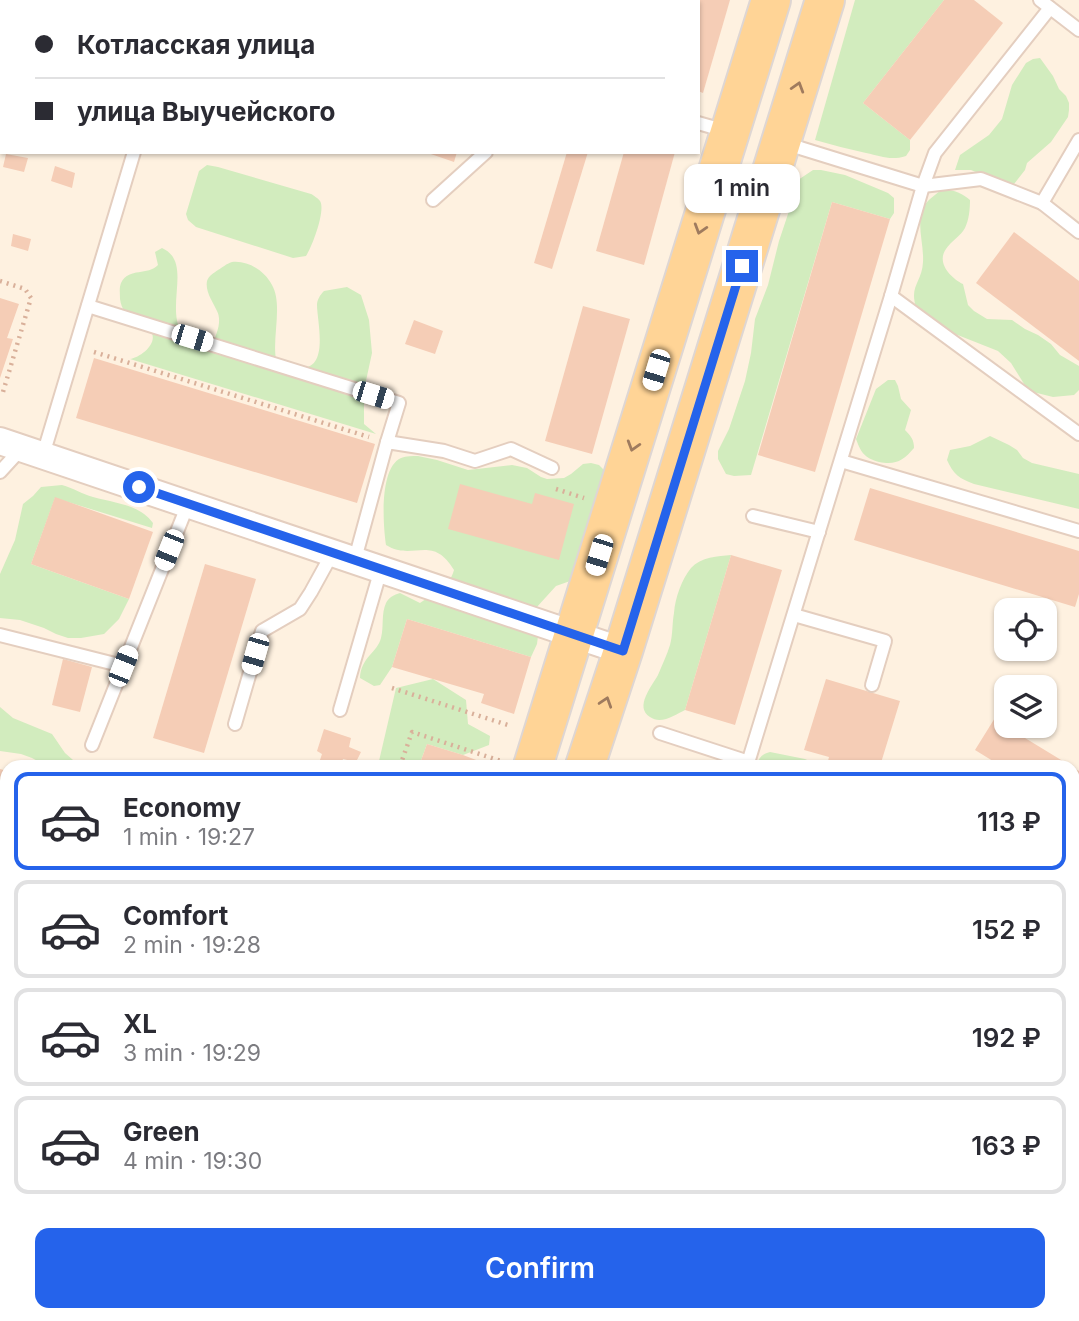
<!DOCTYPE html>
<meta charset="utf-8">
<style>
:root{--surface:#fff;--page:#f2f2f3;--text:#2b2b33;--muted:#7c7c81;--line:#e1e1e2;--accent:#2563eb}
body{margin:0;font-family:Inter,sans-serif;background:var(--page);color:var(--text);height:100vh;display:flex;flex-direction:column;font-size:26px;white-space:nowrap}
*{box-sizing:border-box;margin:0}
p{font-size:23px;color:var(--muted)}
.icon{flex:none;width:38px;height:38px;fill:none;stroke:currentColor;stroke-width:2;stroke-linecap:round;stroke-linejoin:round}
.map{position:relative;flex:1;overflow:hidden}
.details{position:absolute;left:0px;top:760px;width:1080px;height:562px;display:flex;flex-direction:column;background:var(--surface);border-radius:21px 21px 0 0;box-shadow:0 2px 5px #0004}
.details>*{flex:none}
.guide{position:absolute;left:0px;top:0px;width:700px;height:154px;box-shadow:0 2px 5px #0004;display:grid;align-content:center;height:154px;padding:0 35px;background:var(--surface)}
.tools{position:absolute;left:994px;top:598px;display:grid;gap:14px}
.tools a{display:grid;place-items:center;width:63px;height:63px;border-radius:14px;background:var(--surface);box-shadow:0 2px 5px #0004;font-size:35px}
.end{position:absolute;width:32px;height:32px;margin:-16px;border:9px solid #2563eb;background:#fff;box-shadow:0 0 0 4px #fff}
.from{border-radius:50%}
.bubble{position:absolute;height:49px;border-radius:14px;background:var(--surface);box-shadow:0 2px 5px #0004;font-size:23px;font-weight:600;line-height:49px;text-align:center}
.car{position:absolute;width:21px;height:42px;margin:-21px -10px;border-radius:9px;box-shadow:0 0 5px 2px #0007;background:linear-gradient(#fff 24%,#345 0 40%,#fff 0 76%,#345 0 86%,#fff 0)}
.guide b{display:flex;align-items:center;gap:24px;height:66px;font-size:26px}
.guide b+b{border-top:2px solid var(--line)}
.guide i{width:18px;height:18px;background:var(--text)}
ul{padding:12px 0 0;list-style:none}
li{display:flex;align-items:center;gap:21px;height:98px;margin:0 14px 10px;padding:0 21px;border:4px solid var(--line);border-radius:14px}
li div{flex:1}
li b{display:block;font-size:26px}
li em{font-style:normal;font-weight:600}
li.selected{border-color:var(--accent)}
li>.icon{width:63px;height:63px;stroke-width:1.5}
.action{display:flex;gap:14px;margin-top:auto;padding:14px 35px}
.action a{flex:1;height:80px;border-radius:14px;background:var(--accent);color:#fff;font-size:28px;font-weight:600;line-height:80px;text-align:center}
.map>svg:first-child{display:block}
.green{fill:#d2ecbe}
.building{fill:#f5cdb6}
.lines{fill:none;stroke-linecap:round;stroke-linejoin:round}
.service-casing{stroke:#e4cebf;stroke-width:16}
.minor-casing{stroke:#e4cebf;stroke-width:30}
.primary-casing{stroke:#ded6d3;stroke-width:42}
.path{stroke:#d9b09a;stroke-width:4.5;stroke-dasharray:2 5;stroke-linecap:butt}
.service{stroke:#fff;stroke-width:12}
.minor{stroke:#fff;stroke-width:26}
.primary{stroke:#ffd496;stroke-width:38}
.oneway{stroke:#9f7b5e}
.route{stroke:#2563eb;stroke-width:9}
</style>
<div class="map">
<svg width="1079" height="1321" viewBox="0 0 1079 1321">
<rect width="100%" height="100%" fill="#fef1e0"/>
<g class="green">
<path d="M 855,0 L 944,0 L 863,103 L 910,140 L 910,150 L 906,156 C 890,161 881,156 866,153 C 849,149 832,145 815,140 Z"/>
<polygon points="1040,58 1053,76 1059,89 1066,96 1069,103 1069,110 1068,117 1051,142 1027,163 1025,170 1014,184 995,180 971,170 955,170 960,155 989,135 1002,119 1012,85 1026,63 1033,59"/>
<path d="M 207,165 L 218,167 L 311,194 C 312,194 320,200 320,201 C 326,210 312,247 306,256 L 293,258 L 196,227 L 188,220 L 186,214 L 199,171 Z"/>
<polygon points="813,170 821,170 845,175 888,193 894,198 894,213 890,219 832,202 751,475 734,476 726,474 718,459 718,451 729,429 745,381 751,353 755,319 768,285 779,241 788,214 794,188 798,180"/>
<path d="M 941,190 C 952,189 962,193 970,200 C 970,209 969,220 965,228 C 961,236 951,241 946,249 C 936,263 951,278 963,284 L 968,305 L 974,311 L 987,319 L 1012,320 L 1025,329 L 1038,335 L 1051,344 L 1060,355 L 1079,366 L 1079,390 L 1074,395 L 1053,397 L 1033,392 L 1026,387 L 1011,363 L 998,351 L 945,330 L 917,310 C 908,286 922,283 923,262 C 924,245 917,227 922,211 C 925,201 934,196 941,190 Z"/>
<path d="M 162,248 C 200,265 149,328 202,349 L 213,342 C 217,333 222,321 217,311 C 213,302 205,292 207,281 C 209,275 214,273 218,270 C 223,267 226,264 232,262 C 248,260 265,271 272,285 C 283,304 272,338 276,359 C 282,362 290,366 296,367 C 331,374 317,322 317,305 C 317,300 320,295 324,291 L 347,287 L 361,295 L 369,320 L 372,353 L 364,390 L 364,424 L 376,434 L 130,359 C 142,357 161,341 149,329 C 138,317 123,320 120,299 C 120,293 119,288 121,283 C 129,267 148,276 158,265 L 155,252 Z"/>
<path d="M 888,380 L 895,380 L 898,386 L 901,399 L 911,410 L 905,430 C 911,436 914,440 914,448 C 903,461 896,465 879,462 C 865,458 861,453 856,439 L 876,389 Z"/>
<path d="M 990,436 L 1009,445 L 1017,450 L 1023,458 L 1032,463 L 1079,474 L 1079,509 L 974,484 C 960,479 953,474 947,460 L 950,450 L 970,446 Z"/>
<path d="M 418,456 L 437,460 L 468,470 L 512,465 L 527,468 L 541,477 L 547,479 L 564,478 L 571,474 L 583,464 L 591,463 L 599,465 L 604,470 L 605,476 L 573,580 L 556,586 L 536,608 L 538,636 L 537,644 L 531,657 L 407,619 L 392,667 L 380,685 L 374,686 L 360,678 C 361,657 377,653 381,638 C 384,627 381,614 386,603 C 389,597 394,595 400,593 L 420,603 C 434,593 449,588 454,570 C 432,533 413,562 386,545 C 383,525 379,468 401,458 C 406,456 413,456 418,456 Z"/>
<path d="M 62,485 C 73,488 82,494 93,497 C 114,503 139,504 153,523 L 152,528 L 55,498 L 31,564 L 129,599 L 119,619 L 104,634 L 81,638 L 68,638 L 56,634 L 44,628 L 20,620 L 0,618 L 0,574 L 15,540 L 23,504 L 33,496 L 41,487 Z"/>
<path d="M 731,555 L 685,710 C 675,715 661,725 650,717 C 634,707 652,686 658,675 C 662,665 667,655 670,645 C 673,634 672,624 674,613 C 675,598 682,579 691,568 C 701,557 718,556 731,555 Z"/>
<polygon points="433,679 466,700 468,724 490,736 489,745 463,755 427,744 419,766 371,766 379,761 396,688"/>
<polygon points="0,707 13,718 52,734 65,753 73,760 92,766 47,766 32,758 21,754 0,751"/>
<path d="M 770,752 L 805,759 L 820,766 L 757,766 C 758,758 762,754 770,752 Z"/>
<polygon points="0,1004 7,1006 7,1189 0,1188"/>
<polygon points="1079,1180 1079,1321 667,1321 647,1314 852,1314 857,1319 863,1319 868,1314 1073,1314 1073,1181"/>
<polygon points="0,1236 7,1241 7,1314 239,1314 246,1319 266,1321 0,1321"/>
</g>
<g class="building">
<polygon points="698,0 730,0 703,93 698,91"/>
<polygon points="944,0 974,0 1003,23 910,140 863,103"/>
<polygon points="425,152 457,152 454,162"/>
<polygon points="567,152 588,152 552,269 534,263"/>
<polygon points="624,152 675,152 644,265 596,251"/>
<polygon points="6,154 28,158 24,172 3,167"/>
<polygon points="55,166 75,173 72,188 51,181"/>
<polygon points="832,202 890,219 815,472 758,455"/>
<polygon points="1014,232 1079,281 1079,361 976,283"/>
<polygon points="13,234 31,239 28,251 11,246"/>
<polygon points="0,298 19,304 7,338 13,339 0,378"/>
<polygon points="583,306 630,319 592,454 545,441"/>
<polygon points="414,320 443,331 435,354 405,344"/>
<polygon points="94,358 375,444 357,503 76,418"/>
<polygon points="460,484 532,504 535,493 574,504 559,560 448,529"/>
<polygon points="870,488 1079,551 1079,594 1075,607 854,540"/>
<polygon points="55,497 153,532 129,599 31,564"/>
<polygon points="731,555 782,570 735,725 685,710"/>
<polygon points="205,564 256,579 204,753 153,738"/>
<polygon points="407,619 531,657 514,714 481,703 484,694 392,667"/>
<polygon points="63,659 92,667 80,712 52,705"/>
<polygon points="826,679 900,701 880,766 846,766 828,761 829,757 804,750"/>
<polygon points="998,713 1006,718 1006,726 1019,726 1029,732 1025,738 1071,766 1001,766 975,750"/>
<polygon points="324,729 351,738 349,747 361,752 356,762 343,759 341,766 318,766 322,754 317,751"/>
<polygon points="427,744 463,755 492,766 419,766"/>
<polygon points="1073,768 1079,771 1079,815 1073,811"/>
<polygon points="0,769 7,771 7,894 0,891"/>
<polygon points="1073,847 1079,850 1079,876 1077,879 1073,877"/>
<polygon points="1076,922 1079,924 1079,995 1073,1005 1073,927"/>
<polygon points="0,1063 7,1066 7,1142 0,1139"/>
<polygon points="1079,1200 1079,1256 1073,1260 1073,1204"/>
<polygon points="58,1314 158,1314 177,1321 56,1321"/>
<polygon points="493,1314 541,1314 539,1321 513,1321"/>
<polygon points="602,1314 637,1314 656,1321 600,1321"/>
</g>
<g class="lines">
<defs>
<g id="service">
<polyline points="1040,0 1079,30"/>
<polyline points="0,83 2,84"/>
<polyline points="698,123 726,131"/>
<polyline points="785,141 800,148 923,186 981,179 1042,203 1079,140"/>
<polyline points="433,200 486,152"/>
<polyline points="1042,203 1079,232"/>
<polyline points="891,296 1079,434"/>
<polyline points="88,306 399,403 387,442"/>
<polyline points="43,455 134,152"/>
<polyline points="841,461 1079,531"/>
<polyline points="0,472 22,448"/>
<polyline points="753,516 819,532"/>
<polyline points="355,559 387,442 444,451 475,461 511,449 552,468"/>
<polyline points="794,615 885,641 872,685"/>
<polyline points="0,635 123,666"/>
<polyline points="340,710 381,569"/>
<polyline points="235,724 262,631 300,609 311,592 333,552"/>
<polyline points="660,733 749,762"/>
<polyline points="92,745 188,504"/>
<polyline points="747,766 891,296 923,186 935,153 1050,8"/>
<polyline points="1073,1117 1079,1126"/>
</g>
<g id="minor">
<polyline points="0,441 623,651"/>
<polyline points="0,1206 7,1208"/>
<polyline points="1073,1303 1079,1299"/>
<polyline points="321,1314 340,1321"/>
<polyline points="1042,1321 1053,1314"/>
</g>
<g id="primary">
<polyline points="533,766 771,0"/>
<polyline points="585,766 623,651 825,0"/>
<polyline points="361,1321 363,1314"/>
<polyline points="405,1321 407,1314"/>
</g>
</defs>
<use href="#service" class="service-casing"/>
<use href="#minor" class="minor-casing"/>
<use href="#primary" class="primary-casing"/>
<g class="path">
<polyline points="577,0 578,2"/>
<polyline points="179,2 180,0"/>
<polyline points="0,281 25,289 31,298 3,392 0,392"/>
<polyline points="94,352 369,437"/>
<polyline points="556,489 584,498"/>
<polyline points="392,688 511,726"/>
<polyline points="400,766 412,732 504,762"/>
<polyline points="0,923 7,915"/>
<polyline points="0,1157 7,1159"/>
<polyline points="0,1250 7,1252"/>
<polyline points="200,1314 220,1321"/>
<polyline points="716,1314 735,1321"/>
<polyline points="564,1321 566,1314"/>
</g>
<use href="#service" class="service"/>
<use href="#minor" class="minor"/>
<use href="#primary" class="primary"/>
</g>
<defs><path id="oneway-chevron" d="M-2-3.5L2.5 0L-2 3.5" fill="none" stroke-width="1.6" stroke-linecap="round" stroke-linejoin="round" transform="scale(1.75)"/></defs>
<g class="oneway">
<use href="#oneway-chevron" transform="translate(798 87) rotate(-73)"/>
<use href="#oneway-chevron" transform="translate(700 229) rotate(107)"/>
<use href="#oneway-chevron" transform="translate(633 446) rotate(107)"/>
<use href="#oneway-chevron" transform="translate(606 702) rotate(-72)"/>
</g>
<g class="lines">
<polyline class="route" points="139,487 623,651 742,266"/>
</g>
</svg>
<div class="tools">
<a><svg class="icon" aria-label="locate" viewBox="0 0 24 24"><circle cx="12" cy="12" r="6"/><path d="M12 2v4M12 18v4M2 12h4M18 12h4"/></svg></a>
<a><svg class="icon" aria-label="layers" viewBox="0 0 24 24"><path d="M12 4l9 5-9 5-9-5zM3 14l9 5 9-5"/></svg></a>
</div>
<i class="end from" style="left:139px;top:487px"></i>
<i class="end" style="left:742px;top:266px"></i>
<div class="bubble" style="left:684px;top:164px;width:116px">1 min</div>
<i class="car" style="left:192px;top:338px;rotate:107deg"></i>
<i class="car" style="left:656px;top:370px;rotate:197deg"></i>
<i class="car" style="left:373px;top:395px;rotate:107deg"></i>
<i class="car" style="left:169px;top:550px;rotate:202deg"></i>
<i class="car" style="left:599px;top:555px;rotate:197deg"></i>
<i class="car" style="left:255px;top:654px;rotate:196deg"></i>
<i class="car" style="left:123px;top:666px;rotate:22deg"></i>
<div class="guide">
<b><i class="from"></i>Котласская улица</b>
<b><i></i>улица Выучейского</b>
</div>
<section class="details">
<ul>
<li class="selected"><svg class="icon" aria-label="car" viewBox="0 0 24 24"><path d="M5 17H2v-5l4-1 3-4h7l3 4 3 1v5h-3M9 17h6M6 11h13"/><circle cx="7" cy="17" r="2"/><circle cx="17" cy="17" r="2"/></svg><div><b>Economy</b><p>1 min · 19:27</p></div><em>113 ₽</em></li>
<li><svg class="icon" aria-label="car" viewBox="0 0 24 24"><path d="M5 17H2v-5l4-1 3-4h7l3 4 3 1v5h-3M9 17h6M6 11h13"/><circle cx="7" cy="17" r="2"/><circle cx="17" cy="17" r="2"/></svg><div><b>Comfort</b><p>2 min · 19:28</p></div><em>152 ₽</em></li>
<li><svg class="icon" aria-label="car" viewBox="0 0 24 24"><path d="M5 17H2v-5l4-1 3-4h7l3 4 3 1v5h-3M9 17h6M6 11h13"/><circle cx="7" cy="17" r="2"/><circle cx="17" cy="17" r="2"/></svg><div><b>XL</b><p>3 min · 19:29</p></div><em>192 ₽</em></li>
<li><svg class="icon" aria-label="car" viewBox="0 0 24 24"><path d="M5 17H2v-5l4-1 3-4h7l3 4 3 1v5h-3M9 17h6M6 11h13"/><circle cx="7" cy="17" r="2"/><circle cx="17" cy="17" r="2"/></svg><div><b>Green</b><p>4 min · 19:30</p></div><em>163 ₽</em></li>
</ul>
<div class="action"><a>Confirm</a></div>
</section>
</div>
